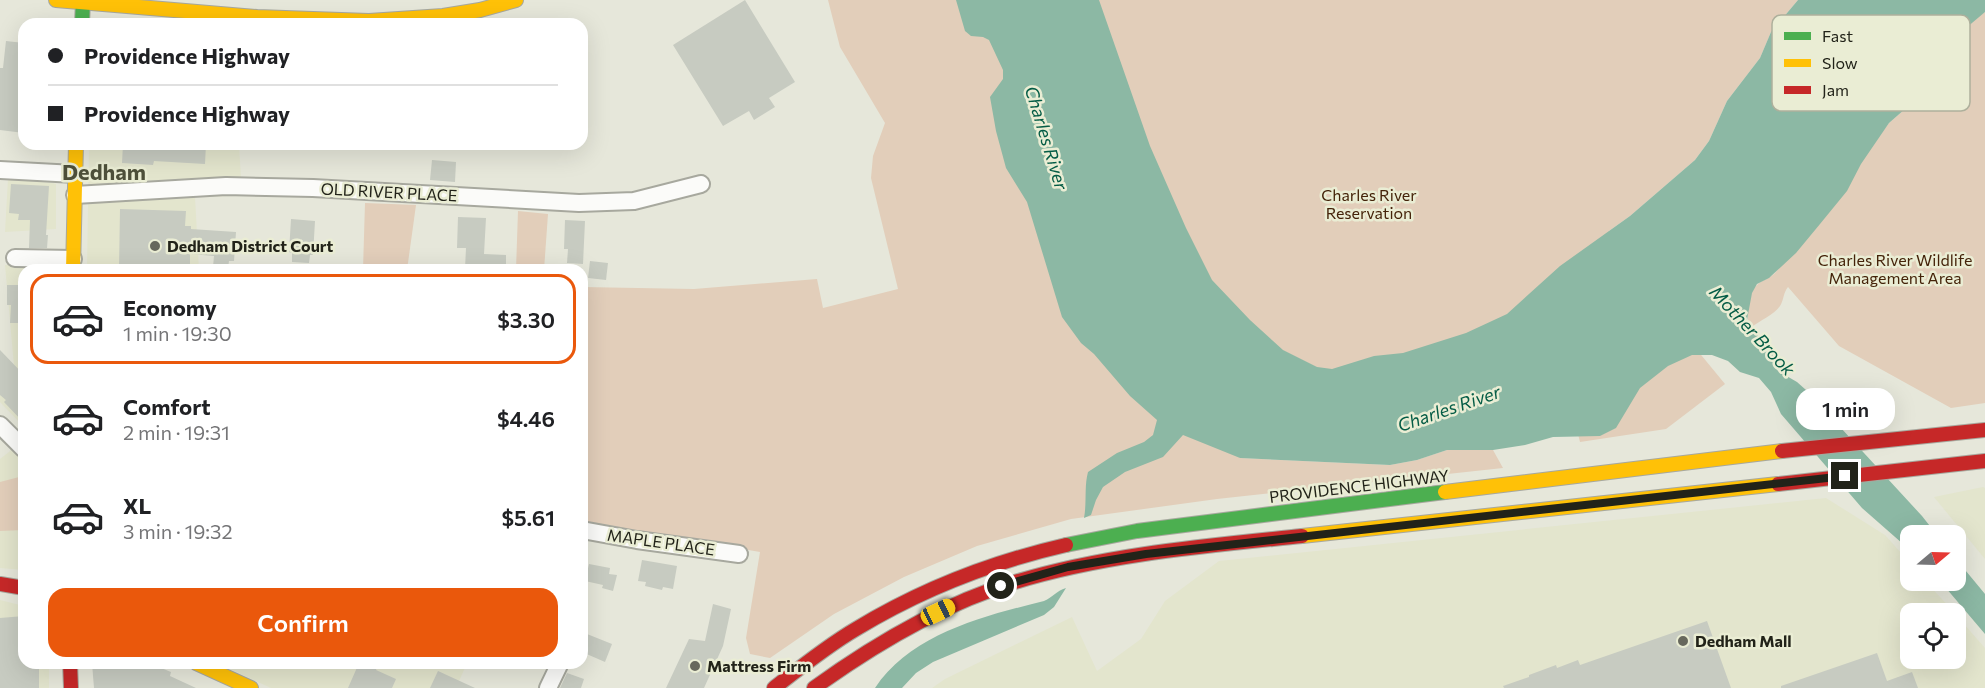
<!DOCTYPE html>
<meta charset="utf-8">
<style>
:root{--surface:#fff;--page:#f6f6f6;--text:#202124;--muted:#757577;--line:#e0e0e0;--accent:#ea580c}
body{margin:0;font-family:Commissioner,sans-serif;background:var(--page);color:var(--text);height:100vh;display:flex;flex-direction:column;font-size:22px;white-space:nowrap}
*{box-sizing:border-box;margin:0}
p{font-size:20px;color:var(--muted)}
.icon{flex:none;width:33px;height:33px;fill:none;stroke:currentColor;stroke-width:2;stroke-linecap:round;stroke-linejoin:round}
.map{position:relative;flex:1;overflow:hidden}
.drawer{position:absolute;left:18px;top:264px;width:570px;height:405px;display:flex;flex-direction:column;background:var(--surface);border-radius:18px;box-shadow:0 6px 24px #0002}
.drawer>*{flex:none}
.banner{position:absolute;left:18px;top:18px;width:570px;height:132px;border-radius:18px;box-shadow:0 6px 24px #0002;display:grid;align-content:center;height:132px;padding:0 30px;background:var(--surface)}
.needle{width:39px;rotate:71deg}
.tools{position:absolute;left:1900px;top:525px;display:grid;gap:12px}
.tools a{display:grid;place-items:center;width:66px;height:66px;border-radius:12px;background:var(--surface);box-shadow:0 6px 24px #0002;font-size:30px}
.end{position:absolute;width:27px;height:27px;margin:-14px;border:8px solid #222319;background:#fff;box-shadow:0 0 0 3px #fff}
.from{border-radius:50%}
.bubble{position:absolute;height:42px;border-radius:18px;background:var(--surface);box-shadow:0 6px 24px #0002;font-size:20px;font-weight:600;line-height:42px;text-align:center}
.car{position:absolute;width:18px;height:36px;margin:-18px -9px;border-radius:8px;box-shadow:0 0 4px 2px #0007;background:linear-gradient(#f5c518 24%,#345 0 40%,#f5c518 0 76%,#345 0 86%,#f5c518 0)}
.banner b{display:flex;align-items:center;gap:21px;height:57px;font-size:22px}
.banner b+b{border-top:2px solid var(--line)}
.banner i{width:15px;height:15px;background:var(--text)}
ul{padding:10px 0 0;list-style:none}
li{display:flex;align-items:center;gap:18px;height:90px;margin:0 12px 9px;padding:0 18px;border:3px solid transparent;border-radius:18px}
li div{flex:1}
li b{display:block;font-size:22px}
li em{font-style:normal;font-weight:600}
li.selected{border-color:var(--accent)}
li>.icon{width:54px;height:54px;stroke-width:1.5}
.primary-button{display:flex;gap:12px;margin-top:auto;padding:12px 30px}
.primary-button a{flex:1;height:69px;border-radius:18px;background:var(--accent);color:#fff;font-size:24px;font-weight:600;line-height:69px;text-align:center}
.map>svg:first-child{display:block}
.built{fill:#e3e5cd}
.green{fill:#e2ceba}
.water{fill:#8cb8a4}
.building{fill:#c7cbc1}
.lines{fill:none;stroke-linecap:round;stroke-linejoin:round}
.street-casing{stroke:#a7a89e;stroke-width:20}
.fast-casing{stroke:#a7a89e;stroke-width:16}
.slow-casing{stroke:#a7a89e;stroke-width:16}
.jam-casing{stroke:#a7a89e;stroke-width:16}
.street{stroke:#fbfbf9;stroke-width:16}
.fast{stroke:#4caf50;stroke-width:14}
.slow{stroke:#ffc107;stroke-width:14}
.jam{stroke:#c62828;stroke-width:14}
.route{stroke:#222319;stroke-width:8}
.poi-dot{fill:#67685d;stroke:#eaedd4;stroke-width:2}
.labels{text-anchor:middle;stroke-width:5;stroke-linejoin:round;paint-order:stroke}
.street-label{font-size:16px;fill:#222319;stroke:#eaedd4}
.park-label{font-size:16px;fill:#442309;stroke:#eaedd4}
.poi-label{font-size:16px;font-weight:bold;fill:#222319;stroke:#eaedd4;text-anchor:start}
.water-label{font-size:18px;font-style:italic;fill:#045c45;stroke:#eaedd4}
.district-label{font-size:22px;font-weight:bold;fill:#4e503a;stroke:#eaedd4}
.key{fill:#eaedd4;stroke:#aeb09c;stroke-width:1.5}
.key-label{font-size:16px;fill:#222319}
</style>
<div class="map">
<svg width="1985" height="688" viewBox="0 0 1985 688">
<rect width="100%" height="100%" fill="#e6e7da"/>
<g class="built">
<polygon points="107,19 127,19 182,24 97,24"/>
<polygon points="89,144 239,144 242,196 195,197 199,270 87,270"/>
<polygon points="8,179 53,183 56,184 56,229 5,232"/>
<polygon points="5,265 63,265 63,270 24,270 24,427 0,402 0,379 14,366"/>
<polygon points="24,435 24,570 0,568 0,459 9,452"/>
<polygon points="1983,487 1985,488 1985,559 1934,497"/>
<polygon points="1826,498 1885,535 1911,564 1911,580 1925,581 1955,613 1911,614 1911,658 1956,658 1956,615 1985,648 1985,688 932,688 945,679 1072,617 1097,671 1141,639 1165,601 1219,561"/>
<polygon points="0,600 24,606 24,663 49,663 49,688 0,688"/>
<polygon points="217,663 467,663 456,688 271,688"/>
</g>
<g class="green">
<polygon points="828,0 969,0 994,28 1240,458 1390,465 1417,460 1447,450 1493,450 1503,468 1217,499 1071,519 977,546 904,577 834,614 770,658 750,654 746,638 760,552 582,521 582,287 694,289 817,279 823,308 898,289 871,178 873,156 885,123 840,47"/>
<polygon points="1024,0 1798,0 1771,32 1760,58 1727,101 1709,141 1695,160 1630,216 1609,231 1652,295 1293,405"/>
<path d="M 1985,12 L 1985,403 L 1951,408 L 1839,346 L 1788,287 C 1783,293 1784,300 1780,306 C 1774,315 1759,321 1750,328 C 1745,316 1747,293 1758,284 C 1763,280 1770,278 1775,273 L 1889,123 L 1905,109 L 1919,104 L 1927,95 L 1928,81 L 1944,40 Z"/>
<polygon points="365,203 416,205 407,270 363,270"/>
<polygon points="518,211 548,214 544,270 516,270"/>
<polygon points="1697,350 1725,384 1666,429 1580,442 1573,414"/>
<polygon points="23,476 24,477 24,530 0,531 0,482"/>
</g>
<g class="water">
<path d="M 956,0 L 1099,0 L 1150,146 L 1186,228 L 1212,280 L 1250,320 L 1283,350 L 1317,367 L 1332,369 L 1374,356 L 1403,353 L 1466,333 L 1507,314 L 1560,266 L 1630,216 L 1695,160 L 1709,141 L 1727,101 L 1760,58 L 1771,32 L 1798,0 L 1985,0 L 1985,12 L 1953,39 L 1941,55 L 1928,81 L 1925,100 L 1919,104 L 1905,109 L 1889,123 L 1861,164 L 1847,191 L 1820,224 L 1796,253 L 1769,278 L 1757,284 L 1752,293 L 1747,320 L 1750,328 L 1759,337 L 1768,343 L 1773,349 L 1774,366 L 1778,371 L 1797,382 L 1806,390 L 1922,516 L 1937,535 L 1911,536 L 1911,551 L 1862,508 L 1781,414 L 1771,392 L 1759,378 L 1740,372 L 1728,361 L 1712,355 L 1692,355 L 1668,366 L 1640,388 L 1616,428 L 1600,436 L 1553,437 L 1525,445 L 1493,450 L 1447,450 L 1417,460 L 1390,465 L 1240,458 L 1183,435 L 1163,457 L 1125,472 L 1103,487 L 1096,500 L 1091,515 L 1084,518 C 1087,502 1084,487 1088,472 L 1117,453 L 1144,442 L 1153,435 L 1157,420 L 1130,396 L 1094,354 L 1081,343 L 1062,317 L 1027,202 L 1006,168 L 996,131 L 990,97 L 1003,79 L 1003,70 L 989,40 L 983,37 L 971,36 L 965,31 Z"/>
<polygon points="1956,559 1985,594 1985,634 1940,581 1956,580"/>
<path d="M 1066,588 L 1054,607 L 1044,615 L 933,662 L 916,673 L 902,688 L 875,688 C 911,634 984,616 1044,601 C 1053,597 1056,591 1066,588 Z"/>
</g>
<g class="building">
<polygon points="745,0 795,82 769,98 775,107 754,120 749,111 723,126 673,45"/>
<polygon points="6,41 24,43 24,133 0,130 0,68 3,68"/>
<polygon points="123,144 206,144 205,164 154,161 153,165 122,163"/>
<polygon points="432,160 456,162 455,182 430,180"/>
<polygon points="11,184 49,186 46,235 48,235 47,248 29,248 30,220 18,220 19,214 9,213"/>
<polygon points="120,209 186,211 185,226 191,226 191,229 236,232 234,261 229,261 228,268 213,267 214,256 190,254 190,265 185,265 185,270 119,270"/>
<polygon points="458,217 486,218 484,254 506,255 506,267 479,266 479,270 465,269 466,248 457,248"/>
<polygon points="291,219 315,221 313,255 310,255 309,263 292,262 292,253 289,252"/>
<polygon points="565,220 585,221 583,264 567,263 568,249 564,249"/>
<polygon points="590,261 608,263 606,280 588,278"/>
<polygon points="7,285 24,285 24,323 10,323 11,305 7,305"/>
<polygon points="0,350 24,375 24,423 4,402 6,400 0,395"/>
<polygon points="642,560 677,566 673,589 663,587 662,590 645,586 646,582 638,581"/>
<polygon points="589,564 610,568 609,574 617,575 613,591 602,588 603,585 585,581"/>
<polygon points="713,604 731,609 723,646 704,688 666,688 689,639 705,641"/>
<polygon points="24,616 24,663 39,663 39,688 0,688 0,618"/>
<polygon points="1707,621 1731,688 1504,688 1503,686 1529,677 1529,675 1556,665 1557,668 1578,660 1580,665"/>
<polygon points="582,632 612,644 605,662 582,652"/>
<polygon points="1877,653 1887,681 1912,672 1918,688 1781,688 1781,686"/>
<polygon points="92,663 149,663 171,672 170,676 196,688 94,688"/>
<polygon points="359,663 379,663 376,670 396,679 392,688 348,688"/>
<polygon points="438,671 475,688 430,688"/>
<polygon points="567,673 584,679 581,688 560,688"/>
</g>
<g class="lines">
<defs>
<g id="street">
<polyline points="0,170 75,174"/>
<polyline points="75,195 226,186 313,188 579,203 634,201 701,184"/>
<polyline points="15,258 73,259"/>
<polyline points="0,425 24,449"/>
<polyline points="582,530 637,540 739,554"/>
<polyline points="548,688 560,663"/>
</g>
<g id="fast">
<polyline points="82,24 83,0"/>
<polyline points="1066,545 1137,531 1445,492"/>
</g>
<g id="slow">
<polyline points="56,0 257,17 369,21 443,16 480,10 516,0"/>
<polyline points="73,270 76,144"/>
<polyline points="1445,492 1782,451"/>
<polyline points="1302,536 1778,484"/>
<polyline points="196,663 251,688"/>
</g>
<g id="jam">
<polyline points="1782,451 1985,430"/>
<polyline points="1778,484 1985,461"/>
<polyline points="0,584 24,588"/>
<polyline points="70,663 71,688"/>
<path d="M 774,688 C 801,667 827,646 856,629 C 922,589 992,562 1066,545"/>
<path d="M 814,688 C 875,644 942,604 1015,582 C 1107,554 1206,546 1302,536"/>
</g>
</defs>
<use href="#street" class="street-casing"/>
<use href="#fast" class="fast-casing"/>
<use href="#slow" class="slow-casing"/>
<use href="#jam" class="jam-casing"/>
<use href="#street" class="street"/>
<use href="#fast" class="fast"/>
<use href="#slow" class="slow"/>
<use href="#jam" class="jam"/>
</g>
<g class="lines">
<polyline class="route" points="1001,586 1068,567 1146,554 1845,476"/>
</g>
<g class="poi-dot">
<circle cx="155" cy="246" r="6"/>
<circle cx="1683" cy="641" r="6"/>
<circle cx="695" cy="666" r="6"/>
</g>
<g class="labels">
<g class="street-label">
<text transform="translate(389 192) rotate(3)" y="6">OLD RIVER PLACE</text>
<text transform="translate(1359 486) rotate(-7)" y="6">PROVIDENCE HIGHWAY</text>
<text transform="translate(661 542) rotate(8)" y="6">MAPLE PLACE</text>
</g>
<g class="park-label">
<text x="1369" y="201">Charles River<tspan x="1369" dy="18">Reservation</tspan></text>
<text x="1895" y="266">Charles River Wildlife<tspan x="1895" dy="18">Management Area</tspan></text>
</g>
<g class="poi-label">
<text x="167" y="252">Dedham District Court</text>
<text x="1695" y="647">Dedham Mall</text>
<text x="707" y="672">Mattress Firm</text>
</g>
<g class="water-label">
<text transform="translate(1046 138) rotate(73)" y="6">Charles River</text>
<text transform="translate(1752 331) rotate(47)" y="6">Mother Brook</text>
<text transform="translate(1449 409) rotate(-19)" y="6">Charles River</text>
</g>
<g class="district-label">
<text x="104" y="180">Dedham</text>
</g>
</g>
<rect x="1772" y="15" width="198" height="96" rx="9" class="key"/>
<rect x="1784" y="32" width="27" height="8" fill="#4caf50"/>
<rect x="1784" y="59" width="27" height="8" fill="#ffc107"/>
<rect x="1784" y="86" width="27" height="8" fill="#c62828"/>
<g class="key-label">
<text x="1822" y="42">Fast</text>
<text x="1822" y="69">Slow</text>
<text x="1822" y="96">Jam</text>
</g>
</svg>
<div class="tools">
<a><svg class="needle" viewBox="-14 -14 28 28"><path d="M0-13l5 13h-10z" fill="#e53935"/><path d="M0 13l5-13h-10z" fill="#757577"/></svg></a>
<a><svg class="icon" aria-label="locate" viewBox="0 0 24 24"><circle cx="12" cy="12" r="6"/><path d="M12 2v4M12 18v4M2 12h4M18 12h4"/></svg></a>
</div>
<i class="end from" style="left:1001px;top:586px"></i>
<i class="end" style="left:1845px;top:476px"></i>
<div class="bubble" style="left:1796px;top:388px;width:99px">1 min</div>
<i class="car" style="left:938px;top:612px;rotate:65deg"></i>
<div class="banner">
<b><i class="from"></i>Providence Highway</b>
<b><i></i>Providence Highway</b>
</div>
<section class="drawer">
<ul>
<li class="selected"><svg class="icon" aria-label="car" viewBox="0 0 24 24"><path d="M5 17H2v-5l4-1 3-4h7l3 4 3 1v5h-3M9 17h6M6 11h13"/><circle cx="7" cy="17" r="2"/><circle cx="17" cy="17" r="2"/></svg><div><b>Economy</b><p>1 min · 19:30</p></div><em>$3.30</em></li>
<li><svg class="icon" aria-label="car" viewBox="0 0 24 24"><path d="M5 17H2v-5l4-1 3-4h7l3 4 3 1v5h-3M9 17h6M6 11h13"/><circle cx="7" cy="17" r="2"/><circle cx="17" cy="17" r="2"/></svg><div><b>Comfort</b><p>2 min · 19:31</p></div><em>$4.46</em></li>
<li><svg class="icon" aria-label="car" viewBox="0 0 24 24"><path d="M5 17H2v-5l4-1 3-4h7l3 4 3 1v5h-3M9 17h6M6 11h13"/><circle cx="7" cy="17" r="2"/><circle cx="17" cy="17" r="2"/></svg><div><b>XL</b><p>3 min · 19:32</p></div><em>$5.61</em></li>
</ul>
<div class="primary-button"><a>Confirm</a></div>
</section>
</div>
